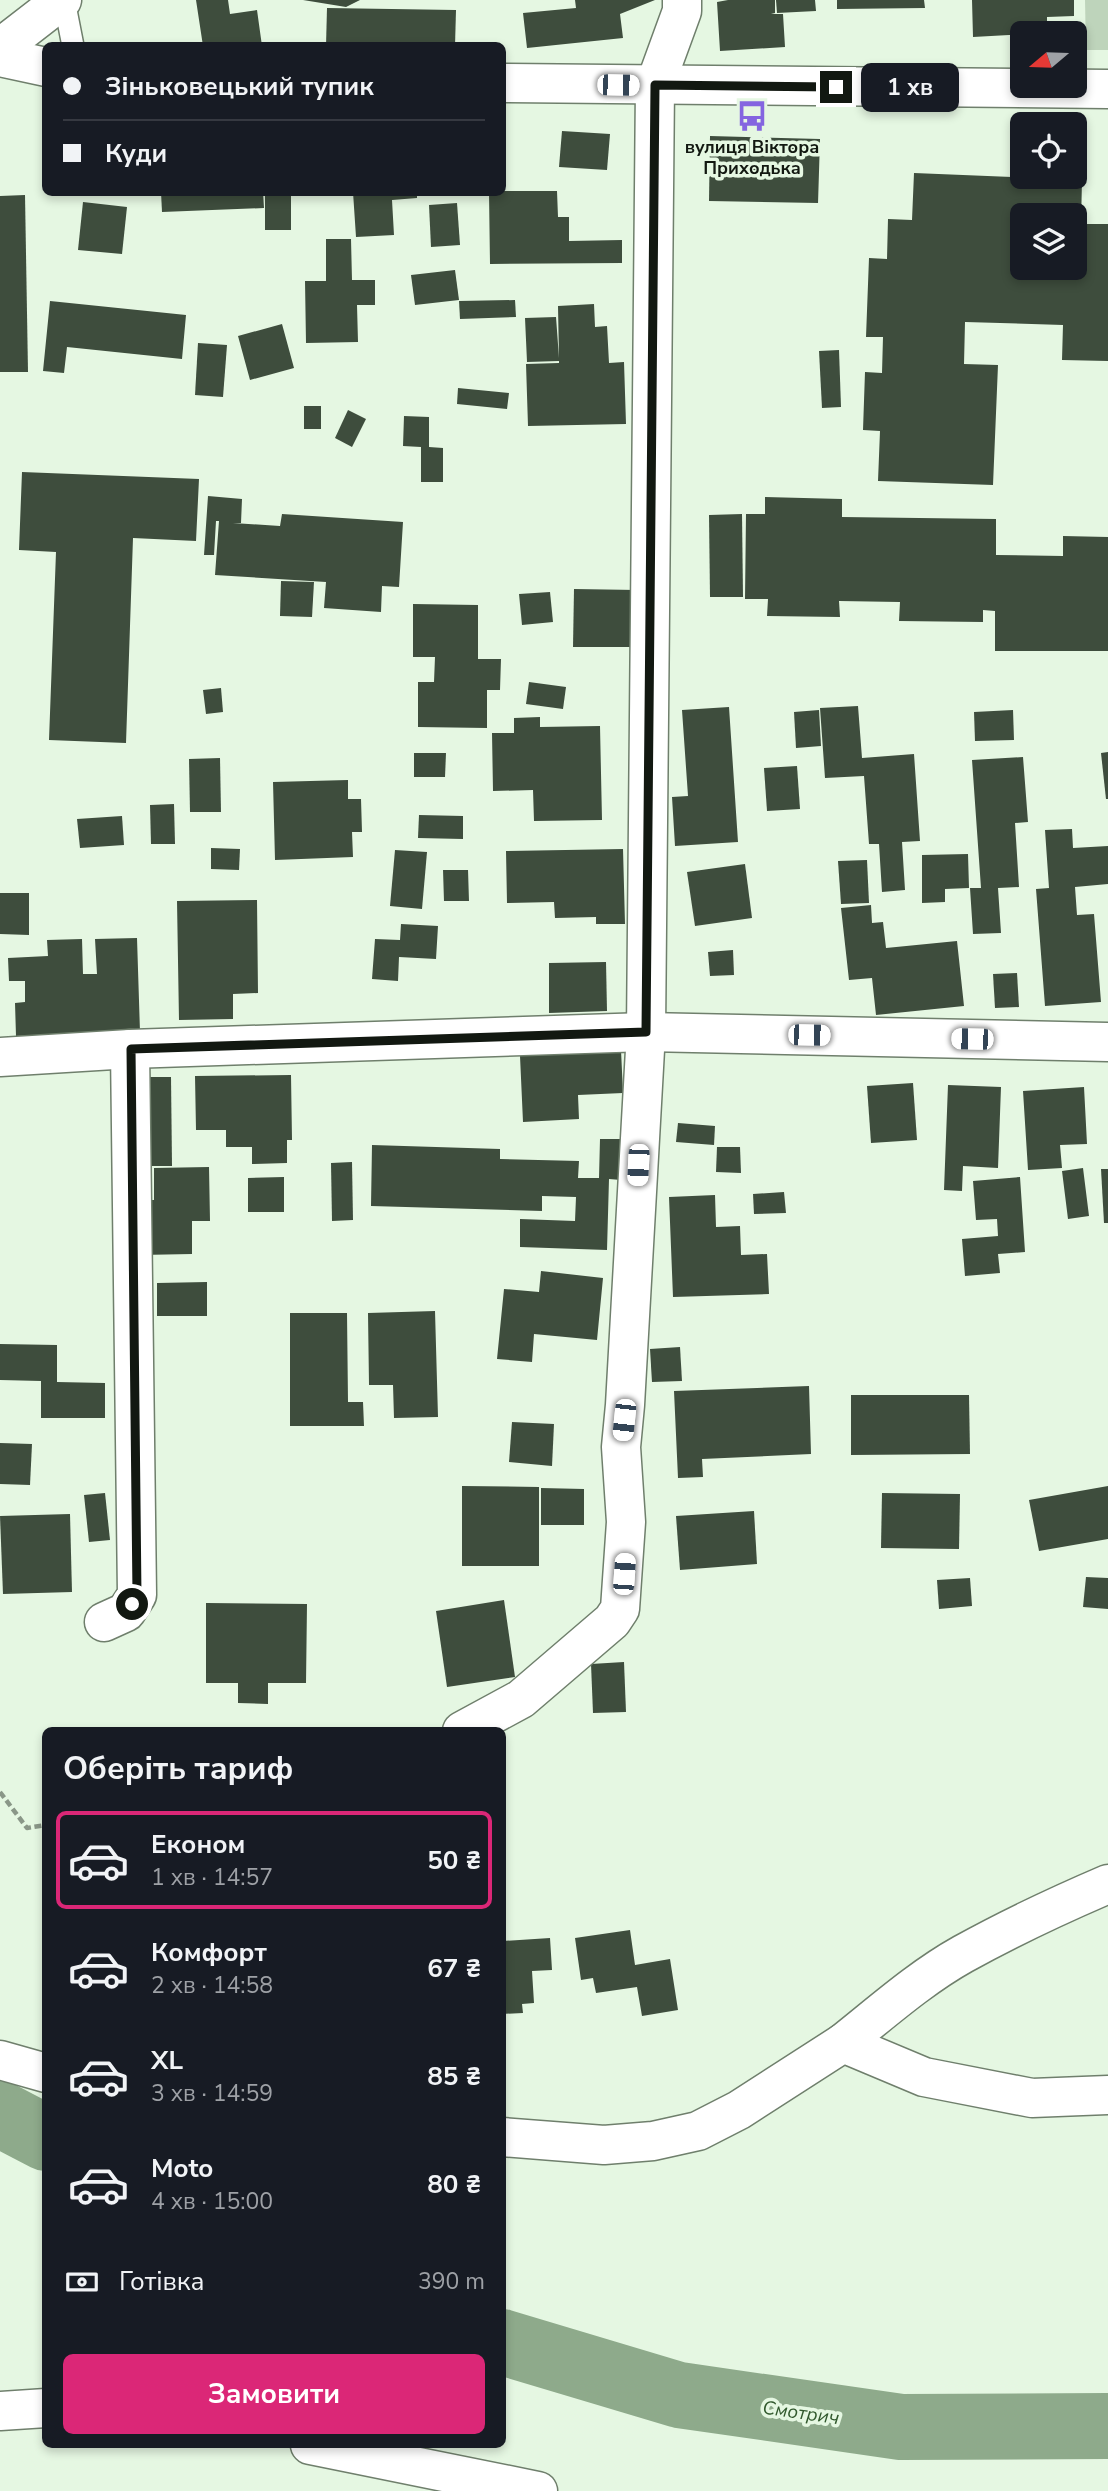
<!DOCTYPE html>
<html lang="uk">
<meta charset="utf-8">
<style>
:root{--surface:#171b24;--page:#20242c;--text:#f1f3f6;--muted:#9ea1a6;--line:#363941;--accent:#db2777}
body{margin:0;font-family:"Nunito Sans",sans-serif;background:var(--page);color:var(--text);height:100vh;display:flex;flex-direction:column;font-size:26px;white-space:nowrap}
*{box-sizing:border-box;margin:0}
p{font-size:23px;color:var(--muted)}
.icon{flex:none;width:38px;height:38px;fill:none;stroke:currentColor;stroke-width:2;stroke-linecap:round;stroke-linejoin:round}
.map{position:relative;flex:1;overflow:hidden}
.drawer{position:absolute;left:42px;top:1727px;width:464px;height:721px;display:flex;flex-direction:column;background:var(--surface);border-radius:10px;box-shadow:0 4px 10px #0003}
.drawer>*{flex:none}
.banner{position:absolute;left:42px;top:42px;width:464px;height:154px;border-radius:10px;box-shadow:0 4px 10px #0003;display:grid;align-content:center;height:154px;padding:0 21px;background:var(--surface)}
.needle{width:46px;rotate:251deg}
.buttons{position:absolute;left:1010px;top:21px;display:grid;gap:14px}
.buttons a{display:grid;place-items:center;width:77px;height:77px;border-radius:10px;background:var(--surface);box-shadow:0 4px 10px #0003;font-size:35px}
.end{position:absolute;width:32px;height:32px;margin:-16px;border:9px solid #121811;background:#fff;box-shadow:0 0 0 4px #fff}
.from{border-radius:50%}
.bubble{position:absolute;height:49px;border-radius:10px;background:var(--surface);box-shadow:0 4px 10px #0003;font-size:23px;font-weight:700;line-height:49px;text-align:center}
.car{position:absolute;width:21px;height:42px;margin:-21px -10px;border-radius:9px;box-shadow:0 0 5px 2px #0007;background:linear-gradient(#fff 24%,#345 0 40%,#fff 0 76%,#345 0 86%,#fff 0)}
.banner b{display:flex;align-items:center;gap:24px;height:66px;font-size:26px}
.banner b+b{border-top:2px solid var(--line)}
.banner i{width:18px;height:18px;background:var(--text)}
ul{padding:0;list-style:none}
li{display:flex;align-items:center;gap:21px;height:98px;margin:0 14px 10px;padding:0 7px;border:4px solid transparent;border-radius:10px}
li div{flex:1}
li b{display:block;font-size:26px}
li em{font-style:normal;font-weight:700}
li.on{border-color:var(--accent)}
li>.icon{width:63px;height:63px;stroke-width:1.5}
h2{padding:0 21px;font-size:32px;line-height:84px}
.pay{display:flex;align-items:center;gap:18px;height:77px;padding:0 21px;font-size:26px}
.pay p{margin-inline-start:auto}
.button{display:flex;gap:14px;margin-top:auto;padding:14px 21px}
.button a{flex:1;height:80px;border-radius:10px;background:var(--accent);color:#fff;font-size:28px;font-weight:700;line-height:80px;text-align:center}
.map>svg:first-child{display:block}
.green{fill:#bed4bb}
.lines{fill:none;stroke-linecap:round;stroke-linejoin:round}
.river{stroke:#8eaa8b;stroke-width:66}
.building{fill:#3e4d3d;fill-rule:evenodd}
.lane-casing{stroke:#6f7f6c;stroke-width:24}
.street-casing{stroke:#6f7f6c;stroke-width:41}
.path{stroke:#8a9788;stroke-width:4.5;stroke-dasharray:7 3.5;stroke-linecap:butt}
.lane{stroke:#fff;stroke-width:21}
.street{stroke:#fff;stroke-width:38}
.route{stroke:#121811;stroke-width:9}
.labels{text-anchor:middle;stroke-width:7;stroke-linejoin:round;paint-order:stroke}
.poi-label{font-size:18px;font-weight:bold;fill:#121811;stroke:#e5f7e2}
.water-label{font-size:19px;font-style:italic;fill:#31592d;stroke:#e5f7e2}
</style>
<div class="map">
<svg width="1108" height="2491" viewBox="0 0 1108 2491">
<rect width="100%" height="100%" fill="#e5f7e2"/>
<polygon class="green" points="1085,0 1108,0 1108,50 1086,50"/>
<g class="lines">
<g class="river">
<polyline points="0,2114 46,2138"/>
<polyline points="502,2342 679,2395 901,2427 1108,2426"/>
</g>
</g>
<g class="building">
<polygon points="196,0 228,0 230,14 257,10 262,46 203,46"/>
<polygon points="303,0 360,0 346,7"/>
<polygon points="575,0 655,0 620,14 623,38 527,48 523,13 576,8"/>
<polygon points="728,0 775,0 775,13 771,14 783,14 785,47 720,51 717,2"/>
<polygon points="776,0 815,0 816,11 777,13"/>
<polygon points="837,0 924,0 925,8 837,9"/>
<polygon points="972,0 1074,0 1074,16 1047,17 1047,33 973,37"/>
<polygon points="327,8 456,10 455,46 326,46"/>
<polygon points="562,131 610,134 607,170 559,167"/>
<polygon points="710,136 820,139 818,203 709,201"/>
<path d="M 914,173 L 1082,180 L 1081,224 L 1108,224 L 1108,361 L 1062,360 L 1063,325 L 965,322 L 964,364 L 998,365 L 993,485 L 878,481 L 880,431 L 863,430 L 865,372 L 882,373 L 883,337 L 866,337 L 869,258 L 887,259 L 888,219 L 912,220 ZM 1022,215 L 1074,215 L 1074,268 L 1022,268 Z"/>
<polygon points="502,191 557,191 558,217 569,217 569,241 622,240 622,263 490,264 489,192"/>
<polygon points="161,192 263,192 264,208 162,212"/>
<rect x="265" y="192" width="26" height="38"/>
<polygon points="353,192 417,192 417,198 392,200 394,235 356,237"/>
<polygon points="25,195 28,372 0,372 0,196"/>
<polygon points="83,202 127,207 122,254 78,250"/>
<polygon points="457,203 460,245 431,247 429,205"/>
<polygon points="326,239 351,239 352,280 375,280 375,305 357,305 358,342 306,343 305,281 326,281"/>
<polygon points="455,270 459,300 415,305 411,275"/>
<polygon points="515,300 516,317 460,319 459,301"/>
<polygon points="50,301 186,315 182,359 67,347 64,373 43,371"/>
<polygon points="594,304 595,327 607,326 609,363 624,362 626,424 528,426 526,364 559,363 559,361 527,362 525,318 556,317 559,358 558,306"/>
<polygon points="282,324 294,368 250,380 238,336"/>
<polygon points="198,343 227,345 223,397 195,395"/>
<polygon points="839,350 841,407 822,408 819,351"/>
<polygon points="458,388 509,393 507,409 457,404"/>
<rect x="304" y="406" width="17" height="23"/>
<polygon points="348,410 366,419 352,447 335,438"/>
<polygon points="404,416 429,417 429,447 443,448 443,482 421,482 421,447 403,446"/>
<polygon points="22,472 199,479 196,541 133,538 126,743 49,740 56,552 19,550"/>
<polygon points="208,496 242,499 241,523 233,523 280,526 282,514 403,522 399,587 382,586 381,612 324,608 326,582 215,575 219,521 216,521 214,555 204,555"/>
<polygon points="765,497 842,499 842,517 996,519 996,555 1063,556 1063,536 1108,537 1108,651 995,651 995,611 983,610 983,622 899,621 900,602 839,601 840,617 767,616 768,599 745,599 746,514 765,514"/>
<polygon points="742,514 743,597 710,597 709,515"/>
<polygon points="281,581 314,582 312,617 280,616"/>
<polygon points="574,589 637,590 637,647 573,647"/>
<polygon points="550,592 553,622 522,625 519,594"/>
<polygon points="413,604 478,605 478,659 501,659 500,690 487,690 487,728 418,727 418,682 434,682 435,657 413,657"/>
<polygon points="529,682 566,687 563,709 526,704"/>
<polygon points="221,688 223,712 206,714 203,690"/>
<polygon points="858,706 862,758 914,754 920,841 902,842 905,890 882,892 879,844 869,844 864,776 825,778 820,708"/>
<polygon points="729,707 738,842 675,846 672,797 688,796 682,710"/>
<polygon points="819,710 821,746 796,748 794,712"/>
<polygon points="1013,710 1014,740 975,741 974,712"/>
<polygon points="540,717 540,727 600,726 602,820 534,821 533,790 493,791 492,733 514,733 514,718"/>
<polygon points="1108,752 1108,799 1106,799 1101,753"/>
<polygon points="414,753 446,753 445,777 414,777"/>
<polygon points="1023,757 1028,822 1015,823 1019,887 998,888 1001,933 973,934 970,888 981,888 972,760"/>
<polygon points="220,758 221,812 190,812 189,759"/>
<polygon points="797,766 800,809 767,811 764,768"/>
<polygon points="348,780 348,799 361,799 362,832 352,832 353,857 275,860 273,782"/>
<polygon points="174,804 175,844 151,844 150,805"/>
<polygon points="419,815 463,816 463,839 418,838"/>
<polygon points="122,816 124,845 80,848 77,819"/>
<polygon points="1072,829 1073,848 1108,846 1108,884 1075,887 1077,915 1094,914 1101,1002 1045,1006 1036,889 1049,888 1045,830"/>
<polygon points="211,848 240,849 239,870 211,869"/>
<polygon points="623,849 625,924 596,924 596,917 555,918 554,902 507,903 506,851"/>
<polygon points="395,850 427,852 422,909 390,906"/>
<polygon points="968,854 969,888 945,889 945,902 922,903 922,855"/>
<polygon points="867,860 869,903 841,904 838,861"/>
<polygon points="745,864 752,918 695,926 687,872"/>
<polygon points="443,870 468,870 469,901 444,901"/>
<polygon points="0,893 29,893 29,935 0,934"/>
<polygon points="257,900 258,993 233,994 233,1019 179,1020 177,901"/>
<polygon points="871,905 872,923 883,922 886,948 957,941 964,1006 876,1015 872,978 849,980 841,908"/>
<polygon points="401,924 438,926 436,959 399,957 398,981 372,979 375,939 400,940"/>
<polygon points="137,938 140,1032 16,1036 15,1003 25,1002 25,981 9,981 8,958 48,956 47,940 82,939 83,974 97,974 95,939"/>
<polygon points="733,950 734,975 710,976 708,952"/>
<polygon points="606,962 607,1011 549,1013 549,963"/>
<polygon points="1017,973 1019,1007 995,1008 993,974"/>
<polygon points="621,1050 623,1093 578,1095 579,1119 523,1122 520,1056"/>
<polygon points="291,1075 292,1140 287,1140 287,1163 252,1164 252,1147 226,1147 226,1130 196,1130 195,1076"/>
<polygon points="149,1077 171,1077 172,1166 150,1166"/>
<polygon points="913,1083 917,1140 871,1143 867,1086"/>
<polygon points="948,1085 1001,1087 998,1168 963,1166 962,1191 944,1190"/>
<polygon points="1084,1087 1087,1144 1060,1145 1062,1168 1028,1170 1023,1091"/>
<polygon points="678,1123 715,1126 714,1145 676,1142"/>
<polygon points="600,1139 622,1139 621,1180 609,1179 607,1250 520,1247 520,1219 575,1221 576,1197 542,1196 542,1211 371,1206 372,1145 500,1149 500,1159 579,1161 578,1178 599,1178"/>
<polygon points="717,1147 740,1147 741,1173 716,1172"/>
<polygon points="352,1162 353,1220 332,1221 331,1163"/>
<polygon points="209,1167 210,1221 192,1221 192,1254 140,1255 139,1200 154,1200 154,1168"/>
<polygon points="1083,1168 1089,1216 1068,1219 1062,1171"/>
<polygon points="1101,1169 1108,1169 1108,1223 1104,1223"/>
<polygon points="284,1177 284,1212 248,1212 248,1178"/>
<polygon points="1020,1177 1025,1252 998,1254 1000,1273 965,1276 962,1239 998,1236 997,1219 976,1220 973,1181"/>
<polygon points="784,1192 786,1213 754,1214 753,1194"/>
<polygon points="715,1195 716,1227 740,1226 741,1255 767,1254 769,1294 673,1297 669,1197"/>
<polygon points="541,1271 603,1278 597,1340 534,1334 532,1362 497,1359 504,1289 539,1292"/>
<polygon points="207,1282 207,1316 157,1316 157,1283"/>
<polygon points="435,1311 438,1417 394,1418 393,1385 369,1385 368,1313"/>
<polygon points="290,1313 347,1313 348,1402 363,1402 364,1426 290,1426"/>
<polygon points="0,1344 57,1345 57,1382 105,1383 105,1418 41,1418 41,1381 0,1380"/>
<polygon points="680,1347 682,1381 652,1382 650,1349"/>
<polygon points="809,1386 811,1454 702,1459 703,1477 678,1478 674,1391"/>
<polygon points="851,1395 969,1395 970,1454 851,1455"/>
<polygon points="512,1422 554,1424 552,1466 509,1462"/>
<polygon points="0,1443 32,1444 30,1485 0,1484"/>
<polygon points="462,1486 539,1487 539,1566 462,1566"/>
<polygon points="1108,1486 1108,1539 1039,1551 1029,1500"/>
<polygon points="541,1488 584,1489 584,1525 541,1525"/>
<polygon points="105,1493 110,1540 89,1542 84,1495"/>
<polygon points="882,1493 960,1494 959,1549 881,1548"/>
<polygon points="754,1511 757,1564 680,1570 676,1516"/>
<polygon points="70,1514 72,1592 3,1594 0,1516"/>
<polygon points="1086,1577 1108,1578 1108,1609 1083,1607"/>
<polygon points="970,1578 972,1606 939,1609 937,1580"/>
<polygon points="504,1600 515,1677 447,1687 436,1611"/>
<polygon points="206,1603 307,1604 306,1683 268,1683 268,1704 238,1703 238,1683 206,1683"/>
<polygon points="624,1662 626,1712 593,1713 591,1664"/>
<polygon points="630,1930 635,1965 670,1959 678,2010 642,2016 637,1987 596,1993 593,1978 581,1980 575,1938"/>
<polygon points="550,1938 552,1970 532,1971 534,2003 522,2004 523,2013 502,2014 502,1941"/>
</g>
<g class="lines">
<defs>
<polyline id="lane" points="64,0 73,46"/>
<g id="street">
<polyline points="0,48 62,0"/>
<polyline points="0,57 46,67"/>
<polyline points="502,83 1108,89"/>
<polyline points="0,1057 130,1049 646,1032 1108,1042"/>
<polyline points="104,1622 126,1612 137,1595 130,1049"/>
<polyline points="462,1731 521,1699 612,1621 620,1609 626,1522 621,1447 625,1405 646,1032 655,85 682,11 682,0"/>
<path d="M 843,2043 C 882,2012 920,1978 963,1954 C 1010,1928 1059,1905 1108,1884"/>
<polyline points="0,2060 46,2073"/>
<polyline points="502,2137 604,2145 653,2141 698,2131 739,2110 843,2043 924,2077 1032,2098 1108,2095"/>
<polyline points="0,2411 46,2408"/>
<polyline points="310,2445 538,2491"/>
</g>
</defs>
<use href="#lane" class="lane-casing"/>
<use href="#street" class="street-casing"/>
<polyline class="path" points="0,1792 27,1828 46,1825"/>
<use href="#lane" class="lane"/>
<use href="#street" class="street"/>
</g>
<g class="lines">
<polyline class="route" points="132,1604 137,1595 131,1049 646,1032 655,85 836,87"/>
</g>
<defs>
<symbol id="bus-bare" viewBox="-9 -9 18 18"><path d="M-5-6H5V4H4V6H2V4H-2V6H-4V4H-5ZM-3.5-4V0h7V-4ZM-3.5 1.2v1.5H-2V1.2ZM2 1.2v1.5H3.5V1.2Z" fill="#8465e0" stroke="#e5f7e2" stroke-width="2.5" paint-order="stroke"/></symbol>
</defs>
<g fill-rule="evenodd">
<use href="#bus-bare" x="730" y="94" width="44" height="44"/>
</g>
<g class="labels">
<g class="poi-label">
<text x="752" y="153">вулиця Віктора<tspan x="752" dy="21">Приходька</tspan></text>
</g>
<g class="water-label">
<text transform="translate(801 2412) rotate(8)" y="7">Смотрич</text>
</g>
</g>
</svg>
<div class="buttons">
<a><svg class="needle" viewBox="-14 -14 28 28"><path d="M0-13l5 13h-10z" fill="#e53935"/><path d="M0 13l5-13h-10z" fill="#9ea1a6"/></svg></a>
<a><svg class="icon" aria-label="locate" viewBox="0 0 24 24"><circle cx="12" cy="12" r="6"/><path d="M12 2v4M12 18v4M2 12h4M18 12h4"/></svg></a>
<a><svg class="icon" aria-label="layers" viewBox="0 0 24 24"><path d="M12 4l9 5-9 5-9-5zM3 14l9 5 9-5"/></svg></a>
</div>
<i class="end from" style="left:132px;top:1604px"></i>
<i class="end" style="left:836px;top:87px"></i>
<div class="bubble" style="left:861px;top:63px;width:98px">1 хв</div>
<i class="car" style="left:618px;top:85px;rotate:91deg"></i>
<i class="car" style="left:809px;top:1035px;rotate:91deg"></i>
<i class="car" style="left:972px;top:1039px;rotate:271deg"></i>
<i class="car" style="left:638px;top:1165px;rotate:183deg"></i>
<i class="car" style="left:624px;top:1420px;rotate:186deg"></i>
<i class="car" style="left:624px;top:1574px;rotate:4deg"></i>
<div class="banner">
<b><i class="from"></i>Зіньковецький тупик</b>
<b><i></i>Куди</b>
</div>
<section class="drawer">
<h2>Оберіть тариф</h2>
<ul>
<li class="on"><svg class="icon" aria-label="car" viewBox="0 0 24 24"><path d="M5 17H2v-5l4-1 3-4h7l3 4 3 1v5h-3M9 17h6M6 11h13"/><circle cx="7" cy="17" r="2"/><circle cx="17" cy="17" r="2"/></svg><div><b>Економ</b><p>1 хв · 14:57</p></div><em>50 ₴</em></li>
<li><svg class="icon" aria-label="car" viewBox="0 0 24 24"><path d="M5 17H2v-5l4-1 3-4h7l3 4 3 1v5h-3M9 17h6M6 11h13"/><circle cx="7" cy="17" r="2"/><circle cx="17" cy="17" r="2"/></svg><div><b>Комфорт</b><p>2 хв · 14:58</p></div><em>67 ₴</em></li>
<li><svg class="icon" aria-label="car" viewBox="0 0 24 24"><path d="M5 17H2v-5l4-1 3-4h7l3 4 3 1v5h-3M9 17h6M6 11h13"/><circle cx="7" cy="17" r="2"/><circle cx="17" cy="17" r="2"/></svg><div><b>XL</b><p>3 хв · 14:59</p></div><em>85 ₴</em></li>
<li><svg class="icon" aria-label="car" viewBox="0 0 24 24"><path d="M5 17H2v-5l4-1 3-4h7l3 4 3 1v5h-3M9 17h6M6 11h13"/><circle cx="7" cy="17" r="2"/><circle cx="17" cy="17" r="2"/></svg><div><b>Moto</b><p>4 хв · 15:00</p></div><em>80 ₴</em></li>
</ul>
<div class="pay"><svg class="icon" aria-label="cash" viewBox="0 0 24 24"><path d="M3 7h18v10H3z"/><circle cx="12" cy="12" r="2"/></svg>Готівка<p>390 m</p></div>
<div class="button"><a>Замовити</a></div>
</section>
</div>
